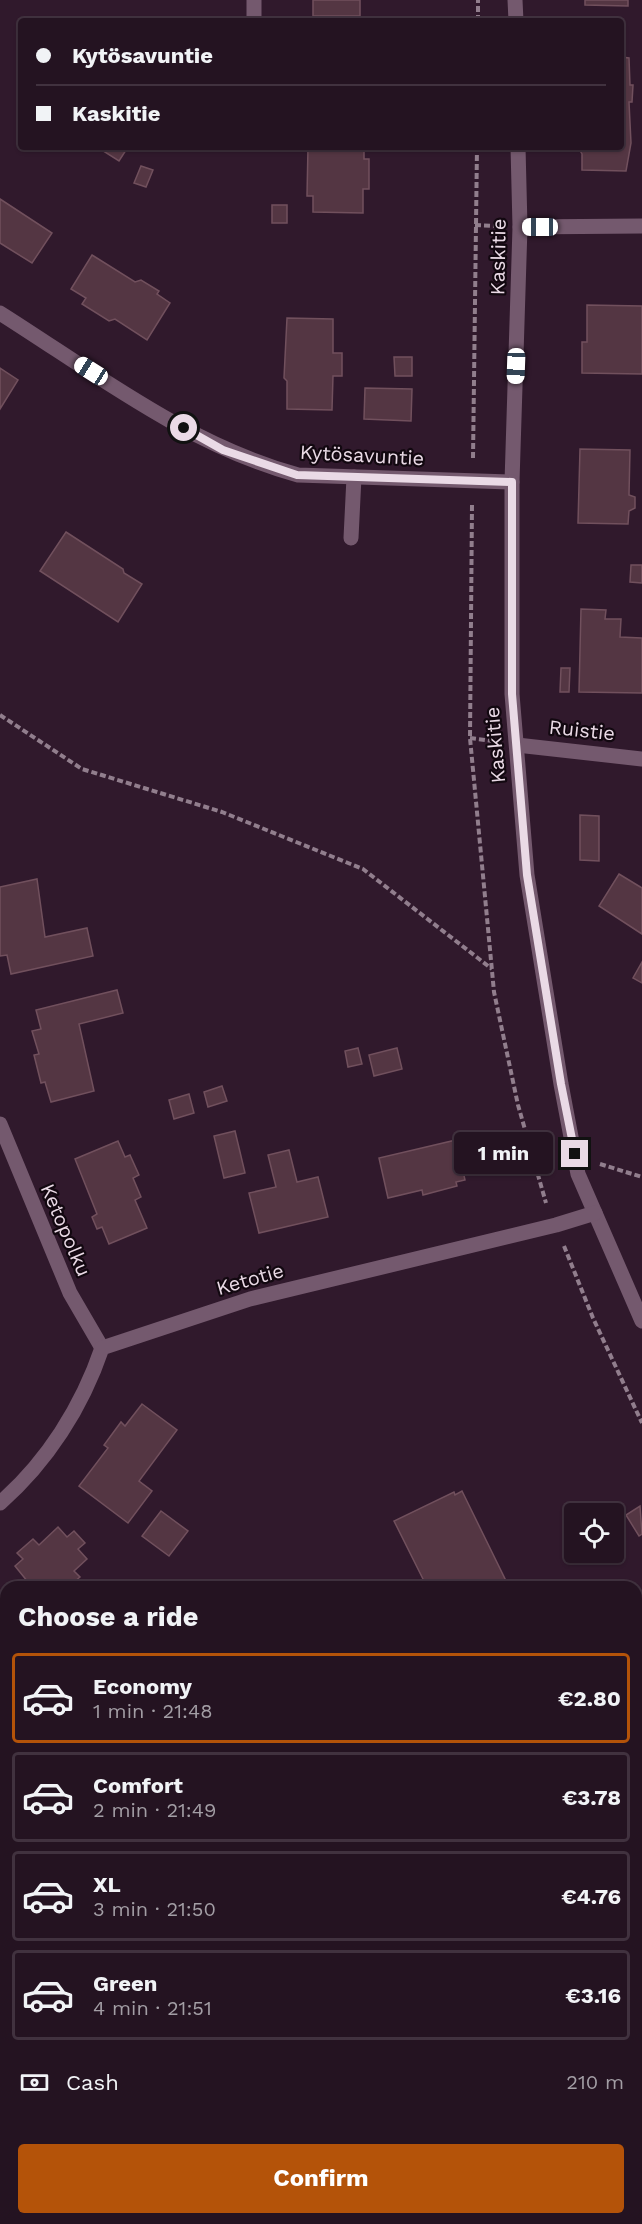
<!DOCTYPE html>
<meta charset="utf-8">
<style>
:root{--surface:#241321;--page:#2c1c2a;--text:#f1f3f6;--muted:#a39ea5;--line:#41323f;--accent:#b45309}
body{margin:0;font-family:"Work Sans",sans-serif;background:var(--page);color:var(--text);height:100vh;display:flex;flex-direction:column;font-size:22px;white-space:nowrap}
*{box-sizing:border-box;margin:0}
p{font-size:20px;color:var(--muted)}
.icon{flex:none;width:33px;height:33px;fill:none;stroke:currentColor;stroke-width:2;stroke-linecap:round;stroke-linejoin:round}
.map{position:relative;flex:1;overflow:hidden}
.panel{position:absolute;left:0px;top:1581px;width:642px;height:644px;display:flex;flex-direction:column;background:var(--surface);border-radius:18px 18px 0 0;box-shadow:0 2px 4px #0004,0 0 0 2px var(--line)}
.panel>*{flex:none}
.hud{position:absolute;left:18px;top:18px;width:606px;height:132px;border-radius:6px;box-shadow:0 2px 4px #0004,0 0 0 2px var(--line);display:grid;align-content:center;height:132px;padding:0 18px;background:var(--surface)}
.controls{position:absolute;left:564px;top:1503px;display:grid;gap:12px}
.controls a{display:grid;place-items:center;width:60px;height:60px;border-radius:6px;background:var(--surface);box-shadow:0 2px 4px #0004,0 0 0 2px var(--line);font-size:30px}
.end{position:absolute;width:27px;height:27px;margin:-14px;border:8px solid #eadae6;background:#111;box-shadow:0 0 0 3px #111}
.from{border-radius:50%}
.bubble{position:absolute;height:42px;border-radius:6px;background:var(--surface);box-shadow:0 2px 4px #0004,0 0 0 2px var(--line);font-size:20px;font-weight:700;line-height:42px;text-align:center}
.car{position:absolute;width:18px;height:36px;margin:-18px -9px;border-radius:8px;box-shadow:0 0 4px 2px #0007;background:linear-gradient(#fff 24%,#345 0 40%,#fff 0 76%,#345 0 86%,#fff 0)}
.hud b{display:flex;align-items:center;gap:21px;height:57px;font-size:22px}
.hud b+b{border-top:2px solid var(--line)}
.hud i{width:15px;height:15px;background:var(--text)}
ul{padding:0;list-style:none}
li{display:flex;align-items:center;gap:18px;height:90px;margin:0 12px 9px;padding:0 6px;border:3px solid var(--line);border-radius:6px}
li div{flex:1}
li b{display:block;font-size:22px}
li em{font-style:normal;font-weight:700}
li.current{border-color:var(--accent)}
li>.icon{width:54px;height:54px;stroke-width:1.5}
h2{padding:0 18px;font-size:27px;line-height:72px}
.pay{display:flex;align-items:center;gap:15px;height:66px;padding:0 18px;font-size:22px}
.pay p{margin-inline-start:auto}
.action{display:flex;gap:12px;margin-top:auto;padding:12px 18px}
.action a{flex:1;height:69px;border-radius:6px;background:var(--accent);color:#fff;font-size:24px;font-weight:700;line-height:69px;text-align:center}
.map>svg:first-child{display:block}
.building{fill:#543643;stroke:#71505d;stroke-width:1.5}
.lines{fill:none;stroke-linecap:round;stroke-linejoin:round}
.path{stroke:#917e8d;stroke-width:4;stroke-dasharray:6 3;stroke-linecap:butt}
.minor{stroke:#74596e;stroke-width:15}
.route{stroke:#eadae6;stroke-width:8}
.labels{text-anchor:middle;stroke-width:4.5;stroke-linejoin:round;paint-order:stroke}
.street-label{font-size:20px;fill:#eadae6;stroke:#120810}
</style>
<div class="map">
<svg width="642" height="2224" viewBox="0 0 642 2224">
<rect width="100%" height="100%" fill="#30192c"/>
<g class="building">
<rect x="313" y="0" width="47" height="16"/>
<polygon points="585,0 628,0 628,6 585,5"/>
<polygon points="621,57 629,58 630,85 633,85 632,102 629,102 631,143 626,171 582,170 582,154 578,147 621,147"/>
<polygon points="97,147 128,147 119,161"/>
<polygon points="308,147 364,147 364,159 369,159 369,189 363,189 363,213 313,212 313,196 307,196"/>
<polygon points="141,166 153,170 146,187 134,183"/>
<polygon points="0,199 52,233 32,263 0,243"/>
<rect x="272" y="205" width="15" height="18"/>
<polygon points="92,255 135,282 141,280 159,291 157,294 170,303 147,340 115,319 109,321 82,304 86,298 71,289"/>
<polygon points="587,305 642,306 642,374 582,373 582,342 587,342"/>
<polygon points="287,318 333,319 333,353 342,353 342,376 333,376 332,410 287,409 287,381 284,378"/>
<polygon points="394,357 412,357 412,376 395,376"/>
<polygon points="0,368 18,380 0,409"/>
<polygon points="365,388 412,389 411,421 364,419"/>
<polygon points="580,449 630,450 629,495 635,497 635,508 629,511 628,524 578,523"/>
<polygon points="66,532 123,569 124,573 142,584 118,622 40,571"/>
<polygon points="631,565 642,565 642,583 630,582"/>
<polygon points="581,609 606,610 605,619 621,619 620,637 642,638 642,693 579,692"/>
<polygon points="561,668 570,668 569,692 560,692"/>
<polygon points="580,815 599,816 599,861 580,860"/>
<polygon points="619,874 642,888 642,934 599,906"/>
<polygon points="37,879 45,937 87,928 93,956 11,974 7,955 0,956 0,887"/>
<polygon points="642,962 642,983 633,978"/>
<polygon points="117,990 123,1013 79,1024 94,1091 51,1102 45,1082 41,1083 34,1055 39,1054 32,1031 41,1029 36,1010"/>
<polygon points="358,1048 362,1064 348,1067 345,1051"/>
<polygon points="397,1048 402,1069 374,1076 369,1055"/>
<polygon points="222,1086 227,1101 208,1107 204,1092"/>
<polygon points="189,1094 194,1113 174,1119 169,1100"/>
<polygon points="235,1131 245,1173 224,1178 214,1136"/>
<polygon points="456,1140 465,1180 456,1182 457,1186 423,1195 422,1190 388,1198 379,1158"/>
<polygon points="118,1141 125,1157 130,1155 139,1175 133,1178 141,1197 135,1200 147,1228 109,1244 102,1227 97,1229 92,1217 97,1214 75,1159"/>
<polygon points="289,1150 297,1182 318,1177 328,1217 259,1233 249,1193 276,1187 268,1155"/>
<polygon points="142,1404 177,1430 139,1481 152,1491 128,1523 79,1486 108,1448 104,1445 121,1422 125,1426"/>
<polygon points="462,1491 509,1587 427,1587 394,1521 454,1492 455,1495"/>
<polygon points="640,1506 642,1534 639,1536 626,1515"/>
<polygon points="161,1511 188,1531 169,1556 142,1536"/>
<polygon points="58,1527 67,1537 74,1531 85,1543 78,1549 87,1559 74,1571 80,1577 68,1587 32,1587 15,1566 23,1559 17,1553 33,1539 39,1545"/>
<polygon points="642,1598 642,1670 636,1673 636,1600"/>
<rect x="101" y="2218" width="26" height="6"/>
<rect x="177" y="2218" width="47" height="6"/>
<polygon points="276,2218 323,2218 324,2221 277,2223"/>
<polygon points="394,2218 444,2218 445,2224 396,2224"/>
</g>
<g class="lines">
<g class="path">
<polyline points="478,21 478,0"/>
<polyline points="475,225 498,226"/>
<polyline points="473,458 477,147"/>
<polyline points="472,505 470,738 494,992 518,1105 546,1203"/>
<polyline points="0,715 82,769 222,812 363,869 492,969"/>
<polyline points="470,738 493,741"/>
<polyline points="600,1164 642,1177"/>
<polyline points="564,1246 593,1318 642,1423"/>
</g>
<g class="minor">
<polyline points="515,0 516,21"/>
<polyline points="254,21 254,0"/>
<polyline points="518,147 520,227 512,482 512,694 527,875 561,1084 578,1174 642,1321"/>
<polyline points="520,227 642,226"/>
<path d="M 0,313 C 95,373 188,445 298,475 L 512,482"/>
<polyline points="351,538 354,477"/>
<polyline points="517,745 642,759"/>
<polyline points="0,1124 70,1293 102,1348"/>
<path d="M 0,1503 C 47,1462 82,1407 102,1348 L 250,1299 L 556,1225 L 595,1213"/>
</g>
</g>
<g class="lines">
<polyline class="route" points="184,428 223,450 297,475 512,482 512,694 527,875 561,1084 575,1154"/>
</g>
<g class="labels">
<g class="street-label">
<text transform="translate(498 257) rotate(-89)" y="7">Kaskitie</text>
<text transform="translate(362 455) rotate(3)" y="7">Kytösavuntie</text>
<text transform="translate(582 730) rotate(6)" y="7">Ruistie</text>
<text transform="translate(495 745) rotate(-95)" y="7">Kaskitie</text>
<text transform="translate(66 1230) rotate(67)" y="7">Ketopolku</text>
<text transform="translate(250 1279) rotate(-16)" y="7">Ketotie</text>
</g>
</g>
</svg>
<div class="controls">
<a><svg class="icon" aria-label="locate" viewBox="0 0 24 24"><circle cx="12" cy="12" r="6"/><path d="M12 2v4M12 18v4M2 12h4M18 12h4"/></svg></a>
</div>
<i class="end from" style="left:184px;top:428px"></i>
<i class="end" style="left:575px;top:1154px"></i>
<div class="bubble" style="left:454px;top:1132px;width:99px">1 min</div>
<i class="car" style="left:540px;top:227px;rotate:270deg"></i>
<i class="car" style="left:516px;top:366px;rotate:182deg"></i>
<i class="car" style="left:91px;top:371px;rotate:302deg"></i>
<div class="hud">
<b><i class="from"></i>Kytösavuntie</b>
<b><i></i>Kaskitie</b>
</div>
<section class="panel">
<h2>Choose a ride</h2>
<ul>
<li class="current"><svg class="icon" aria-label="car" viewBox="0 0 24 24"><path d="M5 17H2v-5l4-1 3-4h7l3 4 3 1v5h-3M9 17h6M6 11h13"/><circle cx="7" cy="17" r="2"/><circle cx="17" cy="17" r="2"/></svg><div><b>Economy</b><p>1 min · 21:48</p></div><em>€2.80</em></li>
<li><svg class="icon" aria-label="car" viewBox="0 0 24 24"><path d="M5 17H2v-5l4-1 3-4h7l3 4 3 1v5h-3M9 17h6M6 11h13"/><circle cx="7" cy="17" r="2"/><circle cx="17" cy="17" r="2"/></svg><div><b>Comfort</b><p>2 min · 21:49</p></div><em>€3.78</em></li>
<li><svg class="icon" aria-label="car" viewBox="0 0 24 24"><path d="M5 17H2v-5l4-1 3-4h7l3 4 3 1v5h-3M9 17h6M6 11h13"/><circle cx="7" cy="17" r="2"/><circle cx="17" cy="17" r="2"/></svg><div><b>XL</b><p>3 min · 21:50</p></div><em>€4.76</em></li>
<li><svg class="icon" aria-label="car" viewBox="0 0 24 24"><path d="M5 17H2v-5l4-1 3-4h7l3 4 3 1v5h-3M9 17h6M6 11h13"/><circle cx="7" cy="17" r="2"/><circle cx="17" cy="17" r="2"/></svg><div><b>Green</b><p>4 min · 21:51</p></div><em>€3.16</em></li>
</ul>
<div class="pay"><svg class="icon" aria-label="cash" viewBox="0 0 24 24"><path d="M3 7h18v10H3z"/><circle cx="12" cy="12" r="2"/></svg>Cash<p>210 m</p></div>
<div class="action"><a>Confirm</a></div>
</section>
</div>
